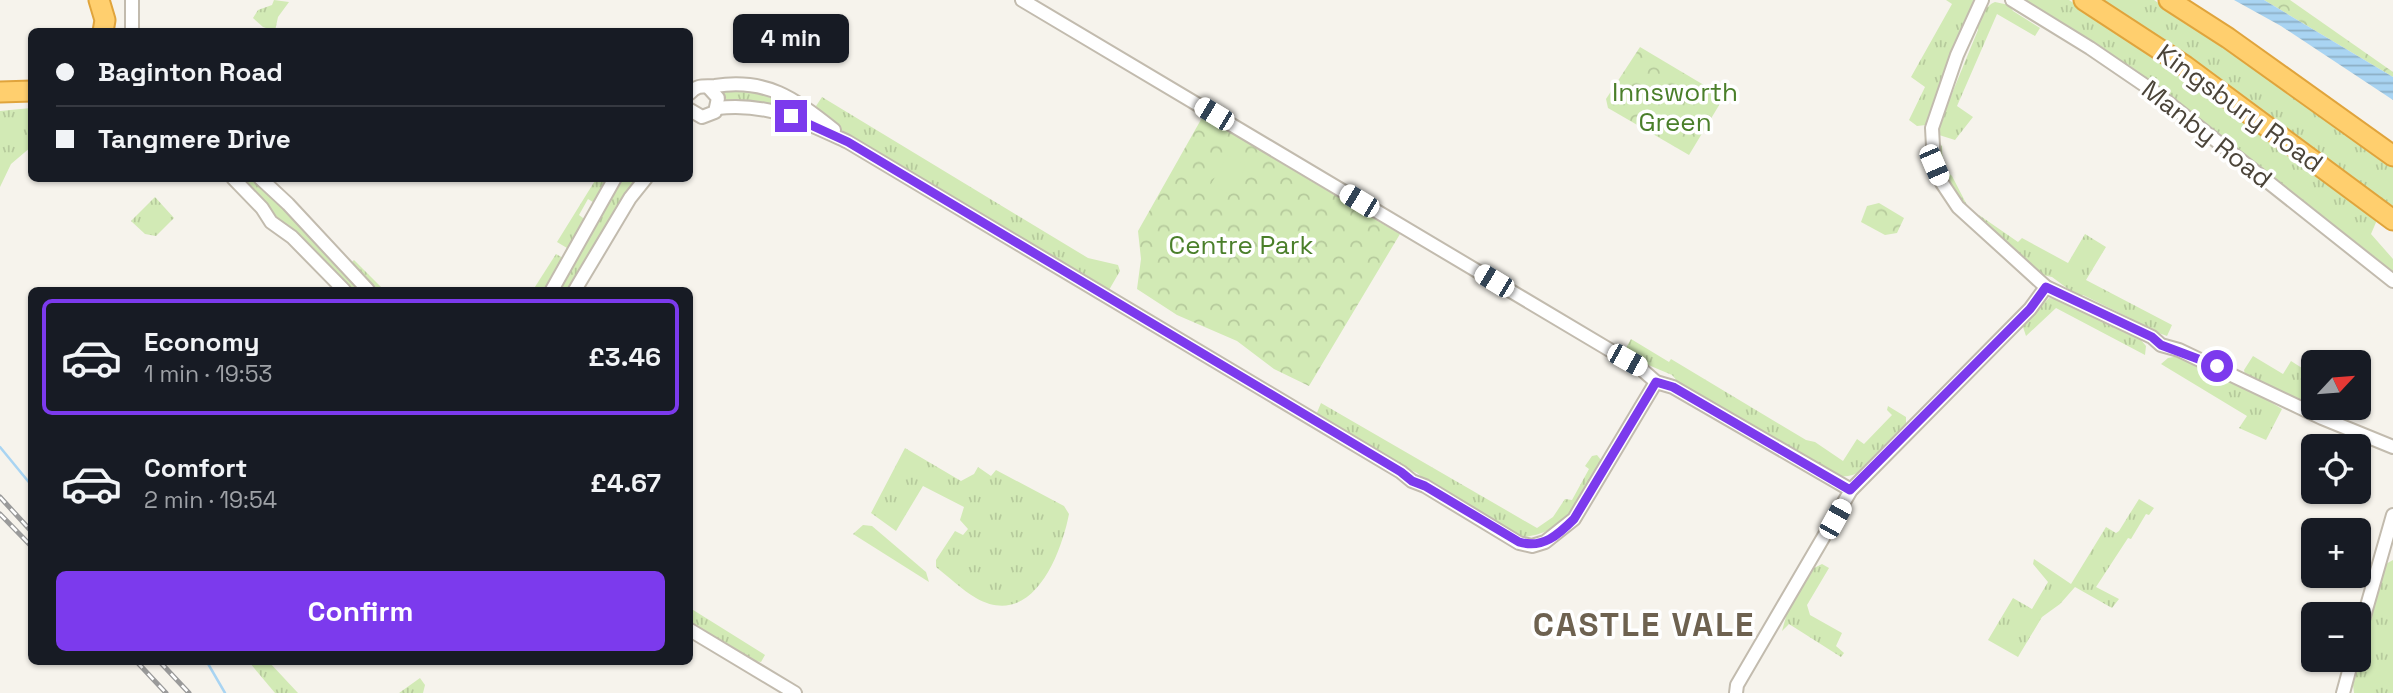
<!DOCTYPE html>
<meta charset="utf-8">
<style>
:root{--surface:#171b24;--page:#242831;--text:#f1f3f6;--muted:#9ea1a6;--line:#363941;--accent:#7c3aed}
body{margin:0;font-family:"Space Grotesk",sans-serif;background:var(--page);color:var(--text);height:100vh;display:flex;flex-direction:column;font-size:26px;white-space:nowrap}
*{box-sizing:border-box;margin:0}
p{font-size:23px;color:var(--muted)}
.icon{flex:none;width:38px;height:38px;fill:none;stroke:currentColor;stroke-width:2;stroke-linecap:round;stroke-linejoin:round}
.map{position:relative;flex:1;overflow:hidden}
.side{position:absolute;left:28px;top:287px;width:665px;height:378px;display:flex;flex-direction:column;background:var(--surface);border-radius:10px;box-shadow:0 2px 5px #0004}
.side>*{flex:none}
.hud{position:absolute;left:28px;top:28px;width:665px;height:154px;border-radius:10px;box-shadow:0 2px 5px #0004;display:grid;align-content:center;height:154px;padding:0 28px;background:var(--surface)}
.needle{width:46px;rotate:64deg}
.fabs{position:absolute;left:2301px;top:350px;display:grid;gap:14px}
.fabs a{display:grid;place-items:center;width:70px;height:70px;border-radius:10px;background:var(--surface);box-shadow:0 2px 5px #0004;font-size:35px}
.end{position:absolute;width:32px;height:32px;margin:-16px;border:9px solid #7c3aed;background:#fff;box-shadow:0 0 0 4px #fff}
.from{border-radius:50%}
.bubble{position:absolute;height:49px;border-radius:10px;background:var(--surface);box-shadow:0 2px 5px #0004;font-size:23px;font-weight:800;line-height:49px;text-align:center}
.car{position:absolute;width:21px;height:42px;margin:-21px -10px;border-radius:9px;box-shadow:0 0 5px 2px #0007;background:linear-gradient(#fff 24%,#345 0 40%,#fff 0 76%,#345 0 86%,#fff 0)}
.hud b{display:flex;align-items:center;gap:24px;height:66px;font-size:26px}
.hud b+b{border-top:2px solid var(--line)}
.hud i{width:18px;height:18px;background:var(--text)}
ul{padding:12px 0 0;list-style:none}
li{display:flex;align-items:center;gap:21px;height:116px;margin:0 14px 10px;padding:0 14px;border:4px solid transparent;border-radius:10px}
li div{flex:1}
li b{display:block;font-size:26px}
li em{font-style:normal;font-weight:800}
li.active{border-color:var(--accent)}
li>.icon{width:63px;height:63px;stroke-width:1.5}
.cta{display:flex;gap:14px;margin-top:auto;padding:14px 28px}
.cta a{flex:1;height:80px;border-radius:10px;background:var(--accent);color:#fff;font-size:28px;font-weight:800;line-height:80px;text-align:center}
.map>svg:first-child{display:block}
.grass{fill:url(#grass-tufts)}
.forest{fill:url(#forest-crowns)}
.pitch{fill:#d2eab5}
.water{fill:url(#water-rules)}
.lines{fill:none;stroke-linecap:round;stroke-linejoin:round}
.stream{stroke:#a9d4f2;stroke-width:2.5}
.minor-casing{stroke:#c2bbae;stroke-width:16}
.highway-casing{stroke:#e0a43c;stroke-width:23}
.minor{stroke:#fff;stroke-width:12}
.highway{stroke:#ffcf6e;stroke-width:19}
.rail-casing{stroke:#9a9a9a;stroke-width:5}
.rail{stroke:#fff;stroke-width:2.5;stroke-dasharray:8;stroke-linecap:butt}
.route{stroke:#7c3aed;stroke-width:9}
.labels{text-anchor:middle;stroke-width:7;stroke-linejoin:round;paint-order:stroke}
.park-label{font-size:26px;fill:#4a7f2a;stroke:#fff}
.street-label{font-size:26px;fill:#4b4439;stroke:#fff}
.district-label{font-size:33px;font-weight:bold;letter-spacing:2px;fill:#6e6250;stroke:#fff}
</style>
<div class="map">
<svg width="2393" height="693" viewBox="0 0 2393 693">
<defs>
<pattern id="grass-tufts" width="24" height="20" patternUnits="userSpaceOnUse" patternTransform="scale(1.75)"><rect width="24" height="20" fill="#d2eab5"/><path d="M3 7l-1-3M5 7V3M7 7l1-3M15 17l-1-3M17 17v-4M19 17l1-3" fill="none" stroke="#b6ca9c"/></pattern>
<pattern id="forest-crowns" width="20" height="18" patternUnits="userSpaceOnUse" patternTransform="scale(1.75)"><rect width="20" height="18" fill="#d2eab5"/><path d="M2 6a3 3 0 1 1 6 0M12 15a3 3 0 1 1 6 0" fill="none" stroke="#b6ca9c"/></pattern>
<pattern id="water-rules" width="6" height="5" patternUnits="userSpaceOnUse" patternTransform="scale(1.75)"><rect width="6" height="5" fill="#a9d4f2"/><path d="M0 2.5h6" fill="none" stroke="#8caec5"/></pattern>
</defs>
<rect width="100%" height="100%" fill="#f6f3ec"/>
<g class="grass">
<polygon points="274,0 289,2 278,17 275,31 263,27 253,18 258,10 272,5"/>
<polygon points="1946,0 1973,0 1972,9 1926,125 1917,126 1909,120 1925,87 1911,77 1952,4"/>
<polygon points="2016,0 2069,0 2192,82 2377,220 2371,234 2393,259 2393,278 2278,184"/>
<polygon points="2095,0 2154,0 2358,140 2367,151 2393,167 2393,212"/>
<path d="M 1995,2 L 2009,5 L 2013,11 L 2040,28 L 2035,36 L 1997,14 L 1957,106 L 1973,117 L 1955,140 L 1939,135 L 1937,130 L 1978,30 C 1977,21 1986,5 1995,2 Z"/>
<polygon points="750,89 801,111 793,114 721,105 720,92"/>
<polygon points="822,97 1088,258 1118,265 1120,271 1109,290 1104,290 859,143 819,113 816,106"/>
<polygon points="31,108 31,147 11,164 0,187 0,111"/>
<path d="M 1939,143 L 1942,146 L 1943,168 L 1952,176 L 1968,207 L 1964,206 C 1951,189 1934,165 1939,143 Z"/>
<polygon points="239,179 253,179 290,211 290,216 363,290 348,290 275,221"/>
<polygon points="596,179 610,179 596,204 588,199 579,215 587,221 567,248 557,242"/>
<polygon points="621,179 642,179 572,290 555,290"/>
<polygon points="155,197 174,218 156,236 145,234 131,221"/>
<polygon points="1979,215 2018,242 2022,238 2068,263 2085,234 2106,247 2086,280 2172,325 2167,336 2131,323 2130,318 2083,295 2079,297 2052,277 2042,275 1977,218"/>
<polygon points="556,254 563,258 563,264 546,290 533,290"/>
<polygon points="354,260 384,290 372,290 349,265"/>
<polygon points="2049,298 2060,299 2140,339 2146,346 2145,355 2056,308 2026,336 2022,324"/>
<path d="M 1631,339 L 1669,362 L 1671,359 L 1806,440 L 1815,442 L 1843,461 L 1857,439 L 1864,444 L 1892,415 L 1887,410 L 1888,406 L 1906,417 L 1906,425 C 1889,443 1865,481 1839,476 L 1685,390 L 1672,375 L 1627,356 L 1625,350 Z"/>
<polygon points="2179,356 2236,381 2282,409 2266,440 2239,428 2247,416 2161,364 2168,358"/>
<polygon points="2253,356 2283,374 2291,361 2313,375 2313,406 2245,375 2244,370"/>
<path d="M 1321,403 L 1537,528 L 1553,517 L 1565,499 L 1572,500 L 1589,469 L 1585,466 L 1592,456 L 1597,455 L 1601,460 C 1582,496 1569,532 1524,537 L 1438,490 L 1417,473 L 1386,458 L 1316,415 Z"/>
<polygon points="2317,408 2352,408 2345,421"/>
<path d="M 905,448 L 961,481 L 974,474 L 978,467 L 991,476 L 996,470 L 1064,506 L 1069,514 C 1061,555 1032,630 976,598 C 962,590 949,577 936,567 L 936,560 L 955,531 L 963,535 L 968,529 L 960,520 L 964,507 L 923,486 L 896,531 L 871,513 Z"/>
<polygon points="2139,499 2154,508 2149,515 2146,514 2131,539 2128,538 2096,587 2119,599 2112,608 2075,587 2060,604 2042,617 2018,657 1988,640 2013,598 2032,609 2048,582 2033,564 2034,559 2071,584 2106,527 2116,533 2119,531"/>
<polygon points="863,525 872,526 926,572 929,582 853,534"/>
<polygon points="2393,560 2393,693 2354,693 2353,685 2384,565"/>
<polygon points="1822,564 1829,568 1807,605 1810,615 1842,633 1836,646 1844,653 1841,657 1789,624 1782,631 1787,613 1814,568"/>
<polygon points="690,608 765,655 761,662 747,660 746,656 690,623"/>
<polygon points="249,662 269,662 298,693 275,693"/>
<polygon points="420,678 425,685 423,693 399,693"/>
</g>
<g class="forest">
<polygon points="2264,0 2290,0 2393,72 2393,77"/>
<polygon points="1640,47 1724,97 1689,155 1608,108 1606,99"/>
<polygon points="1203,116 1400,234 1309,386 1274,369 1237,341 1177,315 1137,289 1141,259 1138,231"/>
<polygon points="1879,203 1904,218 1897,233 1885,235 1861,222 1867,206"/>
</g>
<polygon class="pitch" points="1228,155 1246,166 1230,195 1211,184"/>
<polygon class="water" points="2234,0 2264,0 2393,77 2393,100 2281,26"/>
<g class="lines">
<g class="stream">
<polyline points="0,447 32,486"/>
<polyline points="207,662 225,693"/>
</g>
<defs>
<g id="minor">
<polyline points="1022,0 1640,368 1656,382 1673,387 1851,490"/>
<polyline points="1982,0 1957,55 1932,128 1934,165 1942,183 1958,207 2046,287 2152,337 2161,345 2179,350 2322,418 2393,447"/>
<polyline points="2012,0 2090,48 2156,93 2393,281"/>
<polyline points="132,32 132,0"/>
<path d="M 690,93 C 698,84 704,87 715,86 C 766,78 795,98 834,130"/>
<path d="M 717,108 C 769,102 802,121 848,142 L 1401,472 L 1412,481 L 1425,486 L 1519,543 L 1532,546 L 1545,542 L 1574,519 L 1656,382"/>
<polyline points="690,110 702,117 715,112 718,98 708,87"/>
<polyline points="233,178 262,208 271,222 292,237 344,290"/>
<polyline points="260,178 288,204 368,290"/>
<polyline points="552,290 615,178"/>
<polyline points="575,290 630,198 646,178"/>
<polyline points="690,630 795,693"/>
<polyline points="2359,634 2393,515"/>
<polyline points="1736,693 1737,685 1851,490 2030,309 2046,287"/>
<polyline points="2343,693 2352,660"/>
</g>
<g id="highway">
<polyline points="99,0 105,20 103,32"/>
<polyline points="2084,0 2185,66 2393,220"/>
<polyline points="2169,0 2228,38 2393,156"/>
<polyline points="0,92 32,91"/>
</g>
</defs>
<use href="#minor" class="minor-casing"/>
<use href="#highway" class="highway-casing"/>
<use href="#minor" class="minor"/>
<use href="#highway" class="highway"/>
<defs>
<g id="rail">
<polyline points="0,497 32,532"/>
<polyline points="0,514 32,547"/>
<polyline points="137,662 166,693"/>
<polyline points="160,662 189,693"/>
</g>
</defs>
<use href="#rail" class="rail-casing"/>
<use href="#rail" class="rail"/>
</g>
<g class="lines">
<path class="route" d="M 791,116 L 848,142 L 1401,472 L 1412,481 L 1425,486 L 1519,542 C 1543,549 1558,535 1574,519 L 1656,382 L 1673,387 L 1850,490 L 2030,309 L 2046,287 L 2152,337 L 2161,345 L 2217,366"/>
</g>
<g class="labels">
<g class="park-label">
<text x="1675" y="101">Innsworth<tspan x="1675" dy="30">Green</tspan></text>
<text x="1241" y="254">Centre Park</text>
</g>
<g class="street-label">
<text transform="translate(2240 108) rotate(36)" y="9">Kingsbury Road</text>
<text transform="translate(2207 134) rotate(38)" y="9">Manby Road</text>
</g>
<g class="district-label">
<text x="1644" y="636">CASTLE VALE</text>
</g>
</g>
</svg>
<div class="fabs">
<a><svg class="needle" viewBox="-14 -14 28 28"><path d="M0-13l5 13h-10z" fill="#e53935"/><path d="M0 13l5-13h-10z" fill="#9ea1a6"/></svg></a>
<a><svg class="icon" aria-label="locate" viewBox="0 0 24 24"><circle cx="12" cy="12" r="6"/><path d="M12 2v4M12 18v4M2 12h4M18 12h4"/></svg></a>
<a>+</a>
<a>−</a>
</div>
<i class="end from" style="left:2217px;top:366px"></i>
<i class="end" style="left:791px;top:116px"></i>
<div class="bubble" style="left:733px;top:14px;width:116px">4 min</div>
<i class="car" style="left:1214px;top:114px;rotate:301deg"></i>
<i class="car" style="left:1934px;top:165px;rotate:157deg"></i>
<i class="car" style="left:1359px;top:201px;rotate:301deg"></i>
<i class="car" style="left:1494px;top:281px;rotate:301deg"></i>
<i class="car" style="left:1627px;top:360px;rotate:119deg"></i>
<i class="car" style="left:1835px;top:519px;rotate:29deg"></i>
<div class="hud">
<b><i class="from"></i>Baginton Road</b>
<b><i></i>Tangmere Drive</b>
</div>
<section class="side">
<ul>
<li class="active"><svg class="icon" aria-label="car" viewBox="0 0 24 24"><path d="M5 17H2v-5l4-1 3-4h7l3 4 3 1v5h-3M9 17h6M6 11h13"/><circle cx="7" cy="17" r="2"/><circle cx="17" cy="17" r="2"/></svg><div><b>Economy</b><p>1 min · 19:53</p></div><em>£3.46</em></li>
<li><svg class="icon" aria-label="car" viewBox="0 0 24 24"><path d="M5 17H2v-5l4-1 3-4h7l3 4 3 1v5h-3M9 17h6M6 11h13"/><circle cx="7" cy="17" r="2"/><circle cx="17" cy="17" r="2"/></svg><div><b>Comfort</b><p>2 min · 19:54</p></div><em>£4.67</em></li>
</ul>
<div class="cta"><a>Confirm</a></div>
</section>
</div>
